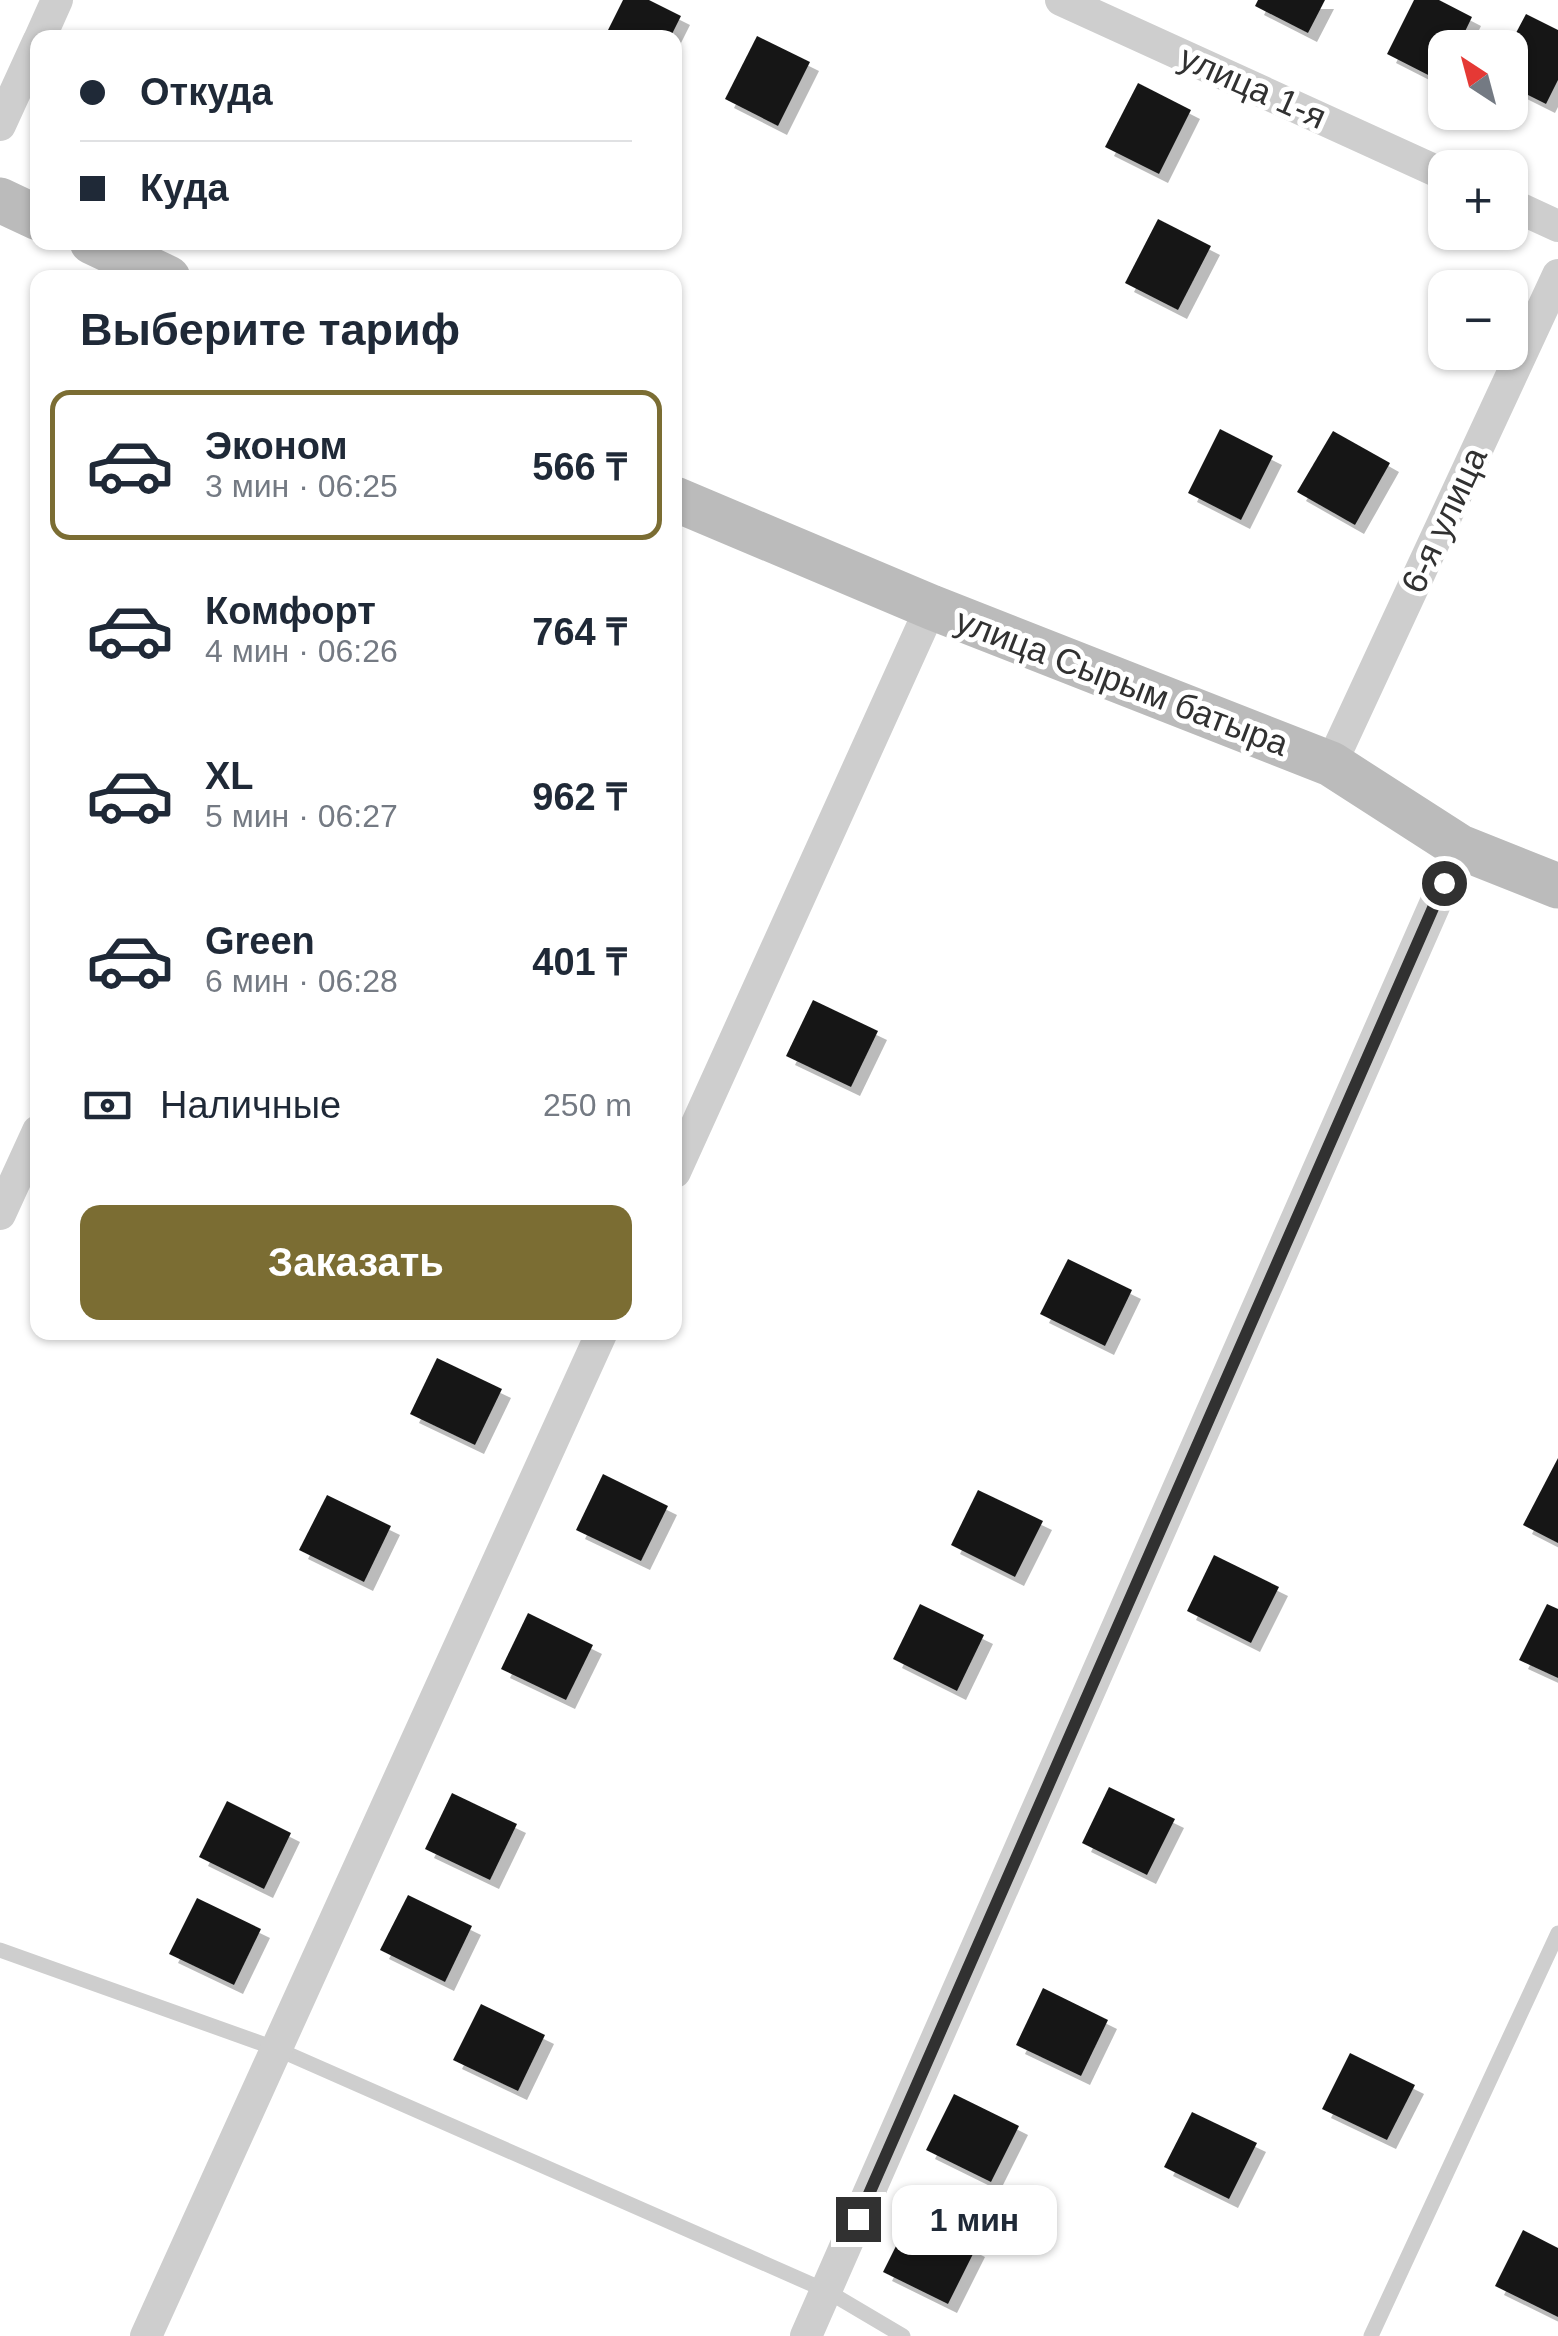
<!DOCTYPE html>
<html lang="ru">
<meta charset="utf-8">
<style>
:root{--surface:#fff;--page:#f6f6f7;--text:#1f2937;--muted:#747a83;--line:#e0e1e3;--accent:#7b6d33}
body{margin:0;font-family:Helvetica,sans-serif;background:var(--page);color:var(--text);height:100vh;display:flex;flex-direction:column;font-size:38px;white-space:nowrap}
*{box-sizing:border-box;margin:0}
p{font-size:32px;color:var(--muted)}
.icon{flex:none;width:55px;height:55px;fill:none;stroke:currentColor;stroke-width:2;stroke-linecap:round;stroke-linejoin:round}
.map{position:relative;flex:1;overflow:hidden}
.sheet{position:absolute;left:30px;top:270px;width:652px;height:1070px;display:flex;flex-direction:column;background:var(--surface);border-radius:20px;box-shadow:0 2px 8px #0004}
.sheet>*{flex:none}
.hud{position:absolute;left:30px;top:30px;width:652px;height:220px;border-radius:20px;box-shadow:0 2px 8px #0004;display:grid;align-content:center;height:220px;padding:0 50px;background:var(--surface)}
.needle{width:65px;rotate:324deg}
.fabs{position:absolute;left:1428px;top:30px;display:grid;gap:20px}
.fabs a{display:grid;place-items:center;width:100px;height:100px;border-radius:20px;background:var(--surface);box-shadow:0 2px 8px #0004;font-size:50px}
.end{position:absolute;width:45px;height:45px;margin:-22px;border:12px solid #313131;background:#fff;box-shadow:0 0 0 5px #fff}
.from{border-radius:50%}
.bubble{position:absolute;height:70px;border-radius:20px;background:var(--surface);box-shadow:0 2px 8px #0004;font-size:32px;font-weight:700;line-height:70px;text-align:center}
.hud b{display:flex;align-items:center;gap:35px;height:95px;font-size:38px}
.hud b+b{border-top:2px solid var(--line)}
.hud i{width:25px;height:25px;background:var(--text)}
ul{padding:0;list-style:none}
li{display:flex;align-items:center;gap:30px;height:150px;margin:0 20px 15px;padding:0 30px;border:5px solid transparent;border-radius:20px}
li div{flex:1}
li b{display:block;font-size:38px}
li em{font-style:normal;font-weight:700}
li.on{border-color:var(--accent)}
li>.icon{width:90px;height:90px;stroke-width:1.5}
h2{padding:0 50px;font-size:45px;line-height:120px}
.pay{display:flex;align-items:center;gap:25px;height:110px;padding:0 50px;font-size:38px}
.pay p{margin-inline-start:auto}
.button{display:flex;gap:20px;margin-top:auto;padding:20px 50px}
.button a{flex:1;height:115px;border-radius:20px;background:var(--accent);color:#fff;font-size:40px;font-weight:700;line-height:115px;text-align:center}
.map>svg:first-child{display:block}
.building{fill:#181818;filter:url(#shadow)}
.lines{fill:none;stroke-linecap:round;stroke-linejoin:round}
.lane{stroke:#cecece;stroke-width:15}
.street{stroke:#cecece;stroke-width:32}
.secondary{stroke:#bbb;stroke-width:45}
.route{stroke:#313131;stroke-width:12}
.labels{text-anchor:middle;stroke-width:10;stroke-linejoin:round;paint-order:stroke}
.street-label{font-size:35px;fill:#313131;stroke:#fff}
</style>
<div class="map">
<svg width="1558" height="2336" viewBox="0 0 1558 2336">
<defs>
<filter id="shadow"><feDropShadow dx="9" dy="9" stdDeviation="0" flood-color="#0004"/></filter>
</defs>
<rect width="100%" height="100%" fill="#fff"/>
<g class="building">
<polygon points="623,0 649,0 681,16 670,38 604,38"/>
<polygon points="1258,0 1325,0 1308,33 1255,6"/>
<polygon points="1414,0 1439,0 1472,17 1457,48 1445,48 1445,71 1440,81 1387,54"/>
<polygon points="1526,14 1558,30 1558,80 1546,104 1510,86 1510,48 1508,48"/>
<polygon points="757,36 810,62 778,126 725,99"/>
<polygon points="1138,83 1191,110 1159,174 1105,147"/>
<polygon points="1158,219 1211,246 1178,310 1125,283"/>
<polygon points="1220,429 1273,456 1241,520 1188,493"/>
<polygon points="1333,431 1390,463 1355,525 1297,492"/>
<polygon points="813,1000 878,1031 851,1087 786,1056"/>
<polygon points="1068,1259 1132,1290 1105,1346 1040,1314"/>
<polygon points="437,1358 502,1389 475,1445 410,1414"/>
<polygon points="1558,1458 1558,1543 1523,1525"/>
<polygon points="603,1474 668,1506 641,1561 576,1530"/>
<polygon points="978,1490 1043,1521 1015,1577 951,1545"/>
<polygon points="327,1495 391,1526 364,1582 299,1550"/>
<polygon points="1214,1555 1279,1587 1251,1643 1187,1611"/>
<polygon points="920,1604 984,1635 957,1691 893,1659"/>
<polygon points="1547,1604 1558,1609 1558,1678 1519,1660"/>
<polygon points="528,1613 593,1645 566,1700 501,1669"/>
<polygon points="1109,1787 1175,1819 1147,1875 1082,1843"/>
<polygon points="452,1793 517,1824 490,1880 425,1849"/>
<polygon points="227,1801 291,1833 264,1889 199,1857"/>
<polygon points="408,1895 472,1926 445,1982 380,1950"/>
<polygon points="197,1898 261,1929 234,1985 169,1954"/>
<polygon points="1043,1988 1108,2020 1081,2076 1016,2045"/>
<polygon points="481,2004 545,2035 518,2091 453,2060"/>
<polygon points="1350,2053 1415,2085 1387,2140 1322,2109"/>
<polygon points="954,2094 1019,2126 991,2182 926,2150"/>
<polygon points="1192,2112 1257,2143 1229,2199 1164,2167"/>
<polygon points="911,2216 976,2248 948,2304 883,2272"/>
<polygon points="1523,2230 1558,2248 1558,2317 1495,2286"/>
</g>
<g class="lines">
<g class="lane">
<polyline points="0,1950 277,2049 827,2291 903,2336"/>
<polyline points="1371,2336 1558,1933"/>
</g>
<g class="street">
<polyline points="1061,0 1445,175"/>
<polyline points="40,38 57,0"/>
<polyline points="0,125 38,42"/>
<polyline points="1510,204 1558,226"/>
<polyline points="1331,764 1558,275"/>
<polyline points="675,1172 931,607"/>
<polyline points="0,1214 38,1131"/>
<polyline points="146,2336 602,1332"/>
<polyline points="806,2336 1460,847"/>
</g>
<g class="secondary">
<polyline points="0,200 38,218"/>
<polyline points="92,242 168,278"/>
<polyline points="675,499 931,607 1331,764 1460,847 1558,886"/>
</g>
</g>
<g class="lines">
<polyline class="route" points="858,2219 1444,883"/>
</g>
<g class="labels">
<g class="street-label">
<text transform="translate(1253 87) rotate(24)" y="12">улица 1-я</text>
<text transform="translate(1444 520) rotate(-65)" y="12">6-я улица</text>
<text transform="translate(1122 682) rotate(21)" y="12">улица Сырым батыра</text>
</g>
</g>
</svg>
<div class="fabs">
<a><svg class="needle" viewBox="-14 -14 28 28"><path d="M0-13l5 13h-10z" fill="#e53935"/><path d="M0 13l5-13h-10z" fill="#747a83"/></svg></a>
<a>+</a>
<a>−</a>
</div>
<i class="end from" style="left:1444px;top:883px"></i>
<i class="end" style="left:858px;top:2219px"></i>
<div class="bubble" style="left:892px;top:2185px;width:165px">1 мин</div>
<div class="hud">
<b><i class="from"></i>Откуда</b>
<b><i></i>Куда</b>
</div>
<section class="sheet">
<h2>Выберите тариф</h2>
<ul>
<li class="on"><svg class="icon" aria-label="car" viewBox="0 0 24 24"><path d="M5 17H2v-5l4-1 3-4h7l3 4 3 1v5h-3M9 17h6M6 11h13"/><circle cx="7" cy="17" r="2"/><circle cx="17" cy="17" r="2"/></svg><div><b>Эконом</b><p>3 мин · 06:25</p></div><em>566 ₸</em></li>
<li><svg class="icon" aria-label="car" viewBox="0 0 24 24"><path d="M5 17H2v-5l4-1 3-4h7l3 4 3 1v5h-3M9 17h6M6 11h13"/><circle cx="7" cy="17" r="2"/><circle cx="17" cy="17" r="2"/></svg><div><b>Комфорт</b><p>4 мин · 06:26</p></div><em>764 ₸</em></li>
<li><svg class="icon" aria-label="car" viewBox="0 0 24 24"><path d="M5 17H2v-5l4-1 3-4h7l3 4 3 1v5h-3M9 17h6M6 11h13"/><circle cx="7" cy="17" r="2"/><circle cx="17" cy="17" r="2"/></svg><div><b>XL</b><p>5 мин · 06:27</p></div><em>962 ₸</em></li>
<li><svg class="icon" aria-label="car" viewBox="0 0 24 24"><path d="M5 17H2v-5l4-1 3-4h7l3 4 3 1v5h-3M9 17h6M6 11h13"/><circle cx="7" cy="17" r="2"/><circle cx="17" cy="17" r="2"/></svg><div><b>Green</b><p>6 мин · 06:28</p></div><em>401 ₸</em></li>
</ul>
<div class="pay"><svg class="icon" aria-label="cash" viewBox="0 0 24 24"><path d="M3 7h18v10H3z"/><circle cx="12" cy="12" r="2"/></svg>Наличные<p>250 m</p></div>
<div class="button"><a>Заказать</a></div>
</section>
</div>
